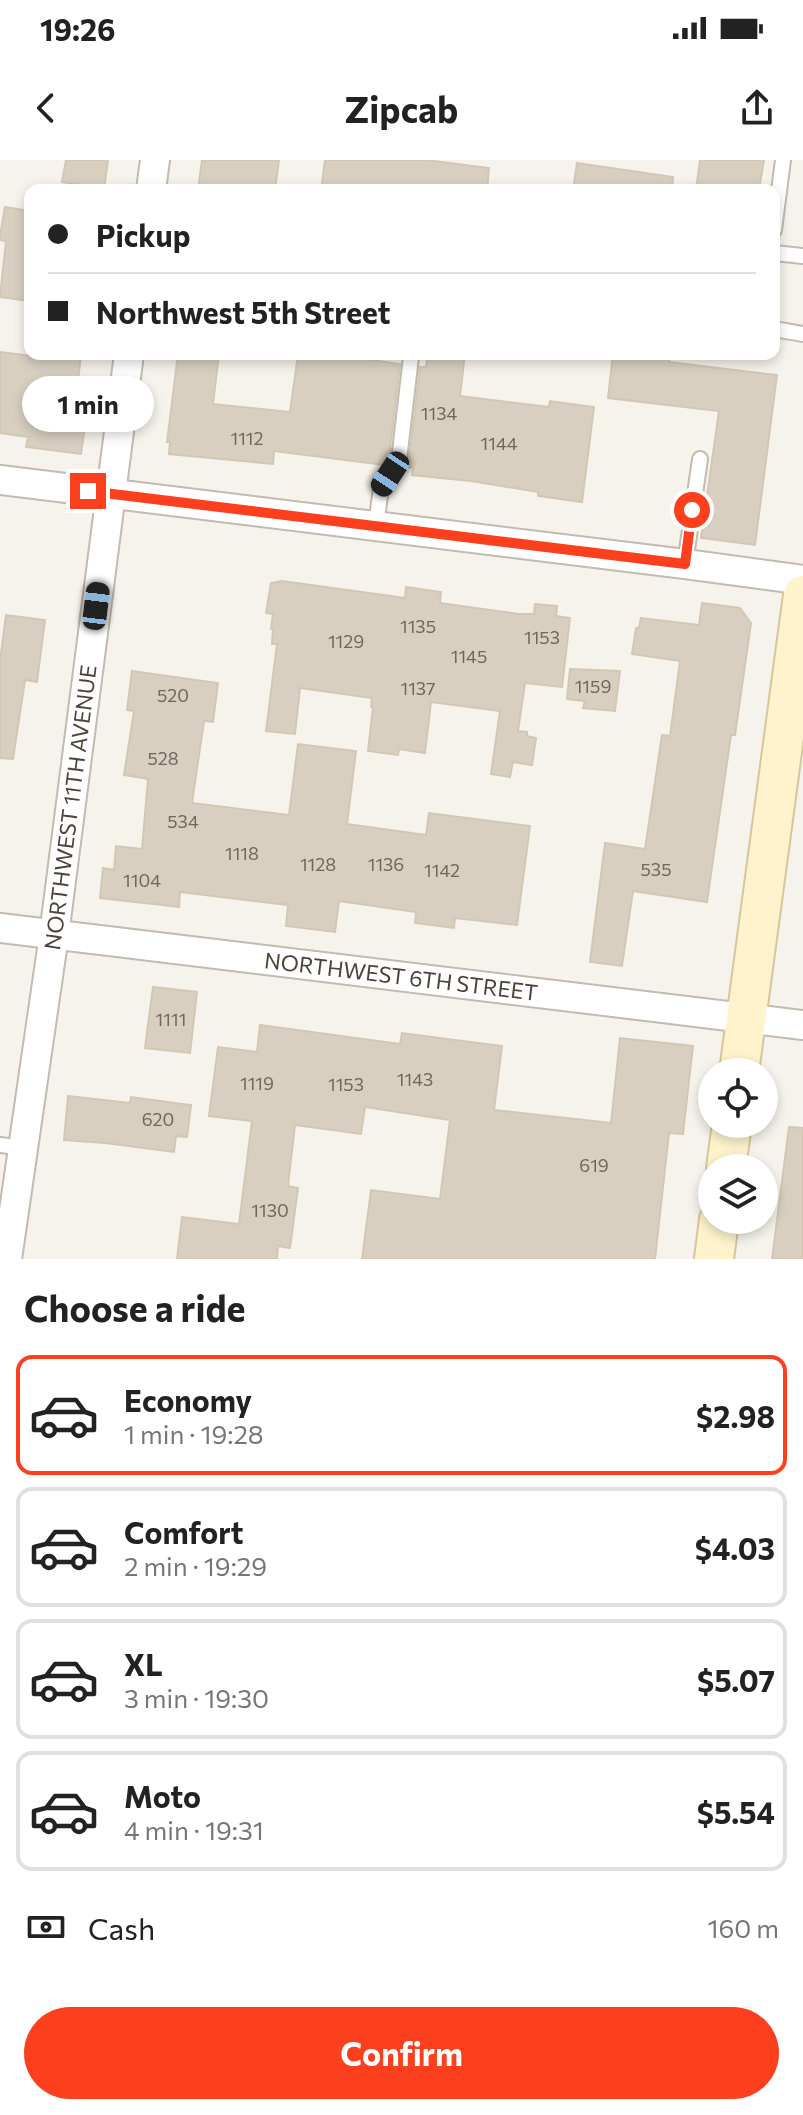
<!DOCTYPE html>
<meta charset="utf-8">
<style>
:root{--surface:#fff;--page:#f2f2f2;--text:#222;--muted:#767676;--line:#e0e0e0;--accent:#fc3f1d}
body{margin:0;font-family:Commissioner,sans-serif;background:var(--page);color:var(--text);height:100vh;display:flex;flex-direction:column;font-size:30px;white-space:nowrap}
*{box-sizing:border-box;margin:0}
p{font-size:26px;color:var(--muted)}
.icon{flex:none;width:44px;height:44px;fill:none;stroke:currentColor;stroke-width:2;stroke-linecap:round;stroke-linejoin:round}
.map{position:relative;height:1099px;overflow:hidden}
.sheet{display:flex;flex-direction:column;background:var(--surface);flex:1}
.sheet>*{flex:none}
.hud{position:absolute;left:24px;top:24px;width:756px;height:176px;border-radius:16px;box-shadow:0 4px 12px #0003;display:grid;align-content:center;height:176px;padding:0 24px;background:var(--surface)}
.tools{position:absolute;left:698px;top:898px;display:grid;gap:16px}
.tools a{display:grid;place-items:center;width:80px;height:80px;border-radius:50%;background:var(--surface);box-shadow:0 4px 12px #0003;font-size:40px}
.end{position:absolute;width:36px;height:36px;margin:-18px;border:10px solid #fc3f1d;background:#fff;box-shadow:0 0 0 4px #fff}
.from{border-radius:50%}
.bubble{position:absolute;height:56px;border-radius:28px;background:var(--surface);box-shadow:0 4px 12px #0003;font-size:26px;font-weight:700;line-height:56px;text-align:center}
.car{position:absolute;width:24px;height:48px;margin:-24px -12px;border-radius:10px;box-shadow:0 0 6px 2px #0007;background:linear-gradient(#222 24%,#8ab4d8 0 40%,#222 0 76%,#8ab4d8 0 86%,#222 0)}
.hud b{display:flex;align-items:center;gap:28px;height:76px;font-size:30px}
.hud b+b{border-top:2px solid var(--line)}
.hud i{width:20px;height:20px;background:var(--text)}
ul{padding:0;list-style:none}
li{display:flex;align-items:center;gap:24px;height:120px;margin:0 16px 12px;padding:0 8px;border:4px solid var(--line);border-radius:16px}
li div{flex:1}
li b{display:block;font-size:30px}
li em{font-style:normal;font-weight:700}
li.on{border-color:var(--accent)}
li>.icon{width:72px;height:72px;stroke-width:1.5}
h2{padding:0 24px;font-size:36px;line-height:96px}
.pay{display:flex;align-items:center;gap:20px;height:88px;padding:0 24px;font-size:30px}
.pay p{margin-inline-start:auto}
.action{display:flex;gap:16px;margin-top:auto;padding:16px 24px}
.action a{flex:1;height:92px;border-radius:48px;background:var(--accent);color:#fff;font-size:32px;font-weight:700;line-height:92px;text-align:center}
.status{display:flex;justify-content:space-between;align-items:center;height:56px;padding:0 40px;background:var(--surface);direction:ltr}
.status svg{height:22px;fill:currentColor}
header{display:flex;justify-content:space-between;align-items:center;height:104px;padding:0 24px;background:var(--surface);font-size:36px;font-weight:700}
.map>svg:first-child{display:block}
.building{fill:#d8cfc1;stroke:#d3c7b4;stroke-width:2}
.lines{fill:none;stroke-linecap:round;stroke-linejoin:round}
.lane-casing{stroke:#c2bbae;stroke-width:18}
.street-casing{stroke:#c2bbae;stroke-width:32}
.secondary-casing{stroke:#d6c79b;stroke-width:42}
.lane{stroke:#fff;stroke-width:14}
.street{stroke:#fff;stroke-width:28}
.secondary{stroke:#fff3cd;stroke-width:38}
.route{stroke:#fc3f1d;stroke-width:10}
.labels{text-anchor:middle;stroke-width:8;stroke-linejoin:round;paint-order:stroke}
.number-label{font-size:18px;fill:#6e675b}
.street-label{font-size:22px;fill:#4b4439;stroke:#fff}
</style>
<div class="status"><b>19:26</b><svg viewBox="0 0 49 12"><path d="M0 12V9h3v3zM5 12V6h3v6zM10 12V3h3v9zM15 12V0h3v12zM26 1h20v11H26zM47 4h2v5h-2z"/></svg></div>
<header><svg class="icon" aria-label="back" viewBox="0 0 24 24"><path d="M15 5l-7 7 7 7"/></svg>Zipcab<svg class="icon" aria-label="share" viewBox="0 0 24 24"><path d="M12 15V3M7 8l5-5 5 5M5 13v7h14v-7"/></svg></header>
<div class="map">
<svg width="803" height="1099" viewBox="0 0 803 1099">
<rect width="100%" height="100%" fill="#f6f3ec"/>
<g class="building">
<polygon points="66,0 108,0 104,29 62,22"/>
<polygon points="202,0 279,0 275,30 198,30"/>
<polygon points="325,0 426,0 489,8 487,30 395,30 364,26 364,30 321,30"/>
<polygon points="700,0 764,0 759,30 696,30"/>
<polygon points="577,3 673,17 672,30 573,30"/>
<polygon points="5,47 30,51 30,141 0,137 6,81 0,80 0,76"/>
<polygon points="0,192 40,197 40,194 81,194 78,221 87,222 81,259 86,259 81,294 26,287 28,277 0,273"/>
<polygon points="178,194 219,194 213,244 290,252 298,194 330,194 400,204 389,297 384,305 274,291 273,304 169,294 170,282 167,282"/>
<polygon points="428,194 465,194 460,236 549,247 550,241 594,247 582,342 538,336 538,332 471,321 412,315 413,308 406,307 409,301 420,207 426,207"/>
<polygon points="613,194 670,194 669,202 777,215 755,385 701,378 719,251 608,238"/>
<polygon points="282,421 405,438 406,427 441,432 440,443 519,454 534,454 535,444 557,446 556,456 570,458 562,527 525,523 518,571 527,572 527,576 536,578 532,605 513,602 510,617 491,614 500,551 431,542 425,593 399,589 398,595 368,591 373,547 371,547 372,538 300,528 295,574 266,571 277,484 272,484 273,469 271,469 273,454 266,453 271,423"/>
<polygon points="702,443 740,448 751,463 735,575 731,575 707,742 633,731 622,806 590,802 605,683 645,689 662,575 670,576 680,501 632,494 636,468 639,468 641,458 699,465"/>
<polygon points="6,455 45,460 37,522 25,520 13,599 0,598 0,501"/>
<polygon points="570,509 620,511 615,551 583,548 585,541 567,539"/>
<polygon points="132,511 218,523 213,562 204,561 192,643 289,655 298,584 356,591 347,664 426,675 429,653 530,666 517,765 455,758 454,768 415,763 416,752 339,741 335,772 286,766 288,745 180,732 179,747 100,738 103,708 114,710 116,686 142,689 148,619 124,615 134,551 127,550"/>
<polygon points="153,827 197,832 190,893 145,888"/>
<polygon points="260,865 400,884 402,873 502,886 494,950 611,963 620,878 693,886 683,974 669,973 655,1099 362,1099 371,1030 440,1039 450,960 365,947 361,974 295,965 288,1026 298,1028 290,1088 278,1086 277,1099 177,1099 182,1057 239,1064 252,961 209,956 218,887 257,892"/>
<polygon points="68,936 130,943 131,937 191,945 187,977 176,976 174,992 105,983 64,980"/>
<polygon points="789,967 803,968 803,1099 772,1099"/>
</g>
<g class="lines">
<defs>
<g id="lane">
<polyline points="774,70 783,0"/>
<polyline points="774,93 803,96"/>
<polyline points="774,169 803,174"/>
<polyline points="376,366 381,328 399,300 411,197 409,194"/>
<polyline points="685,404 700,299"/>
<polyline points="0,985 24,988"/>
</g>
<g id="street">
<polyline points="151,30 155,0"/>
<polyline points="0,320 685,404 803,420"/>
<path id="s1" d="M 0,768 L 803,865"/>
<path id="s2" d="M 7,1099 L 54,775 L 129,194"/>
</g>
<g id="secondary">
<polyline points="739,912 803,435"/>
<polyline points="726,1008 732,964"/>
<polyline points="714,1099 719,1060"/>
</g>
</defs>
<use href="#lane" class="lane-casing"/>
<use href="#street" class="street-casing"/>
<use href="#secondary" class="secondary-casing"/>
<use href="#lane" class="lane"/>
<use href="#street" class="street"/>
<use href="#secondary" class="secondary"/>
</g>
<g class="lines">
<polyline class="route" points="88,331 685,404 692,350"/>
</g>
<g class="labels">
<g class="number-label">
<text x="439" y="260">1134</text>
<text x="247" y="285">1112</text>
<text x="499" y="290">1144</text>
<text x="418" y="473">1135</text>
<text x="542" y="484">1153</text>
<text x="346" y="488">1129</text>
<text x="469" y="503">1145</text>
<text x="593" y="533">1159</text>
<text x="418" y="535">1137</text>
<text x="173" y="542">520</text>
<text x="163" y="605">528</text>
<text x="183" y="668">534</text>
<text x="242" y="700">1118</text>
<text x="318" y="711">1128</text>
<text x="386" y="711">1136</text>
<text x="656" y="716">535</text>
<text x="442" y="717">1142</text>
<text x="142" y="727">1104</text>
<text x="171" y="866">1111</text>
<text x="415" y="926">1143</text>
<text x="257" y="930">1119</text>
<text x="346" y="931">1153</text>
<text x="158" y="966">620</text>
<text x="594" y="1012">619</text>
<text x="270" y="1057">1130</text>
</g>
<g class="street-label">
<text dy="8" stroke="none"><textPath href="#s2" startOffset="456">NORTHWEST 11TH AVENUE</textPath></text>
<text dy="8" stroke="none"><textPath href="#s1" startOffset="404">NORTHWEST 6TH STREET</textPath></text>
</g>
</g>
</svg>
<div class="tools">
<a><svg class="icon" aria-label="locate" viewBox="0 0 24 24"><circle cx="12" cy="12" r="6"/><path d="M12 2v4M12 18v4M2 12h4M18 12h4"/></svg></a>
<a><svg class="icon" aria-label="layers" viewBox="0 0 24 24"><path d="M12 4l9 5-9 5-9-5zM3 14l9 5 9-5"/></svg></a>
</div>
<i class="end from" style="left:692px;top:350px"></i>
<i class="end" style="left:88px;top:331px"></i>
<div class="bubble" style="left:22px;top:216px;width:132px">1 min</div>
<i class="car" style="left:390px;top:314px;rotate:213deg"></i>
<i class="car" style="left:96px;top:446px;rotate:7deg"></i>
<div class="hud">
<b><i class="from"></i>Pickup</b>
<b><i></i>Northwest 5th Street</b>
</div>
</div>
<section class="sheet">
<h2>Choose a ride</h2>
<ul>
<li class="on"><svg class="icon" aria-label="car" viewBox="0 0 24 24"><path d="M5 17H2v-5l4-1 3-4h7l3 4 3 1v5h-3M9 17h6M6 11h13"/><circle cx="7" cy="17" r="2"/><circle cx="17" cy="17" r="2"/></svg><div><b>Economy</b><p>1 min · 19:28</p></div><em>$2.98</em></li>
<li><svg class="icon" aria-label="car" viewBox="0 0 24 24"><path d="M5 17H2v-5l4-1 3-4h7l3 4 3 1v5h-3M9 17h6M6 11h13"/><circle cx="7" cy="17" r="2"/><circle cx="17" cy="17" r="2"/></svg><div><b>Comfort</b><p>2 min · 19:29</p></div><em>$4.03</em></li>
<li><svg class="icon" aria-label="car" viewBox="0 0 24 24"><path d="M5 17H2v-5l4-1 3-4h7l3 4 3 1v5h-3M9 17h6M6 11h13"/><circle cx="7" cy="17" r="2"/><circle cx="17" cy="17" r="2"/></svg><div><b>XL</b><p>3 min · 19:30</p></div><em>$5.07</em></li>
<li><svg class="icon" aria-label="car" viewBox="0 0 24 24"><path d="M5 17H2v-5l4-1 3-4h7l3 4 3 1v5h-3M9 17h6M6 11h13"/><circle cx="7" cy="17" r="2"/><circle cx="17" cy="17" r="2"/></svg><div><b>Moto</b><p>4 min · 19:31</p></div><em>$5.54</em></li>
</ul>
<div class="pay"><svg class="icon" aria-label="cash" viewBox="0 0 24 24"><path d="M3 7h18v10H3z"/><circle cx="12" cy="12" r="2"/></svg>Cash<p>160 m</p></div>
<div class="action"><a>Confirm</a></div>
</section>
